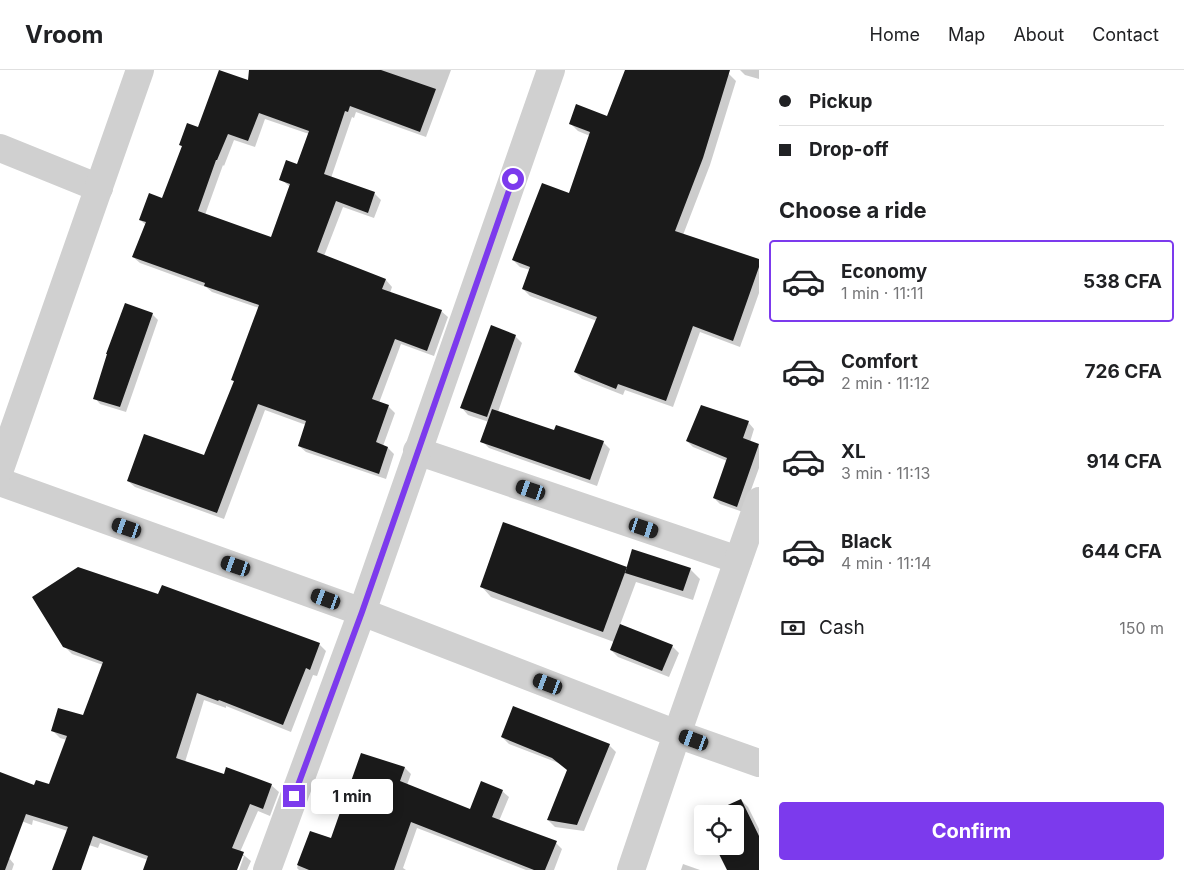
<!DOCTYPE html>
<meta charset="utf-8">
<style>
:root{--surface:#fff;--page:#f2f2f2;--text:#202124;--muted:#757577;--line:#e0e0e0;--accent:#7c3aed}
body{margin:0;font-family:Inter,sans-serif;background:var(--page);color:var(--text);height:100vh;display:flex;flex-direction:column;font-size:19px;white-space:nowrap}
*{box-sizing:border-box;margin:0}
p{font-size:16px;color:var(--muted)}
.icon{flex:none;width:28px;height:28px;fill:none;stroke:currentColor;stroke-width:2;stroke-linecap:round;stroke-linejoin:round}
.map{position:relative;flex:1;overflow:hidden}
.sheet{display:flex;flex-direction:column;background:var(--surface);width:425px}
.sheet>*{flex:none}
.banner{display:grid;align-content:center;height:110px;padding:0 20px;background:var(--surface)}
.controls{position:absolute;left:694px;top:735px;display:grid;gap:10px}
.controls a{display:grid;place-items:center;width:50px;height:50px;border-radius:5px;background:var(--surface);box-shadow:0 2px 12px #0003;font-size:25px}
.end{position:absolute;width:22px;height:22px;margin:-11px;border:6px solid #7c3aed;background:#fff;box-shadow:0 0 0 2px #fff}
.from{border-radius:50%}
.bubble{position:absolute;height:35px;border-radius:5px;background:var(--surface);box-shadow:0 2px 12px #0003;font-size:16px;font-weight:700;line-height:35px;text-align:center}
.car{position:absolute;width:15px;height:30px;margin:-15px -8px;border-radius:6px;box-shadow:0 0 4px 1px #0007;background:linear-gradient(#222 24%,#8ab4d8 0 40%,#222 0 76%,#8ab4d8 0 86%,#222 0)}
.banner b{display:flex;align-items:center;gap:18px;height:48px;font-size:19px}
.banner b+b{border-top:1px solid var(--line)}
.banner i{width:12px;height:12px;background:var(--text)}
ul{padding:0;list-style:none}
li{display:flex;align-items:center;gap:15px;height:82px;margin:0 10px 8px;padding:0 10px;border:2px solid transparent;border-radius:5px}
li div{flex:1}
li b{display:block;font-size:19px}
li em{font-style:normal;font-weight:700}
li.selected{border-color:var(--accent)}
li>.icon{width:45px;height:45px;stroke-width:1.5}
h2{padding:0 20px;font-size:22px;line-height:60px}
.pay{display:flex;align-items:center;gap:12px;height:55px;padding:0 20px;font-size:19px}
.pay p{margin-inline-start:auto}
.action{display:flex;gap:10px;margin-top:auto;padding:10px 20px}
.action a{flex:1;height:58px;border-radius:5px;background:var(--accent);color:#fff;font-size:20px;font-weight:700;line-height:58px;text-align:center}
header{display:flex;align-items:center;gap:30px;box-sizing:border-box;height:70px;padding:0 25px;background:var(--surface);border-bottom:1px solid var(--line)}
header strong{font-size:24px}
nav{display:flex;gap:28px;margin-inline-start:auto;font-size:18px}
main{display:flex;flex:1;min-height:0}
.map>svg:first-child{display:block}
.shadow{fill:#0003;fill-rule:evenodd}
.building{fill:#1a1a1a;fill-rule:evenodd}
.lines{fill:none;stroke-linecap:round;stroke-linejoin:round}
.minor{stroke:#d0d0d0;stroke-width:28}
.tertiary{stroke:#d0d0d0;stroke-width:28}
.route{stroke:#7c3aed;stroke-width:6}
</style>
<header>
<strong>Vroom</strong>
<nav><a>Home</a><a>Map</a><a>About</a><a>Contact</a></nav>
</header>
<main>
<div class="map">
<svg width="759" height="800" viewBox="0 0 759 800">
<rect width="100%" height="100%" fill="#fff"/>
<g class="shadow">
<path d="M 330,0 L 451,0 L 426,67 L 356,42 L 354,48 L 352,47 L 331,108 L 374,123 L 381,130 L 374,148 L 343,137 L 324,186 L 386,210 L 392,217 L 390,223 L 441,241 L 448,247 L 434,286 L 401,274 L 379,333 L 388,336 L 395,343 L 383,376 L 388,378 L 394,384 L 386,409 L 306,382 L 299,376 L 306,355 L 265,340 L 224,449 L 135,417 L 128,411 L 205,386 L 235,312 L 259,238 L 212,222 L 206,217 L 140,193 L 133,187 L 146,155 L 140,150 L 162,130 L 183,77 L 180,75 L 199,59 L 220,1 L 317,37 ZM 265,49 L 309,64 L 298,96 L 281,109 L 290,117 L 272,168 L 205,145 L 223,95 L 224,96 L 234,70 L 255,77 Z"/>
<polygon points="627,0 715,0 729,4 736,11 710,95 683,165 759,191 759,223 740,277 700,262 673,337 625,320 623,325 582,309 575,302 597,251 530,226 523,219 530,200 520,197 513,190 569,125 590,66 578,61 571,54 608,47"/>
<polygon points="740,0 759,0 759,9 745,5"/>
<polygon points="152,244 158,250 126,342 100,334 95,328"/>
<polygon points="515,266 522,273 498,342 555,362 603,372 610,379 597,416 489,378 482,371 489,352 468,345 461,337"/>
<polygon points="748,352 754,359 750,372 759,376 759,398 743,442 720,434 714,428 727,391 693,377 687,371"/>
<polygon points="626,499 690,499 700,509 693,530 636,512 620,555 672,576 679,583 669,607 618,587 611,580 614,572 491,527 481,516"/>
<polygon points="159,526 319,574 326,581 317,606 313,605 291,662 226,636 226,638 204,630 185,692 224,706 271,715 279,722 270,746 258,741 240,782 251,791 247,800 239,800 244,786 241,786 236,800 144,800 148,790 100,773 98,778 74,770 68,761 33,750 32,755 0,743 0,703 35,716 49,716 67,670 60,668 52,660 84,647 103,595 72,584 64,576"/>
<polygon points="502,667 609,675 616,682 584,761 555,757 548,750 568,700 561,694 509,674"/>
<polygon points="362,684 405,698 411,704 407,715 470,741 502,721 509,727 499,751 556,773 562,779 554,800 526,800 417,758 403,798 406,800 299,800 297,798 310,762 331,770"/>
<polygon points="741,730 748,737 759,759 759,800 728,800 735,776"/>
<polygon points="0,785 9,788 14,794 12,800 0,800"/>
<polygon points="683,794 700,800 681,800"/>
</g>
<g class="building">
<path d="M 219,0 L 248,10 L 249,0 L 381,0 L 436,19 L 420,62 L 350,36 L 348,42 L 345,41 L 324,104 L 375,122 L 368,143 L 336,131 L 317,182 L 386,209 L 382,219 L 442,240 L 427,281 L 395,269 L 372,329 L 389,335 L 376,372 L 388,377 L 379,404 L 298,376 L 306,351 L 258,334 L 217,443 L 127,411 L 144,364 L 204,385 L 234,311 L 231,310 L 259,235 L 204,216 L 205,213 L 132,187 L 146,152 L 139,150 L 149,123 L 162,128 L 182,76 L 179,75 L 187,53 L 198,57 ZM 259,43 L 309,61 L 297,94 L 286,90 L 279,110 L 290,114 L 271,167 L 198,141 L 216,90 L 217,90 L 228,64 L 248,71 Z"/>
<polygon points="625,0 730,0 703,88 675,161 759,189 759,197 733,271 693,256 666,331 618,314 616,319 574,302 597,247 522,219 530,197 512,190 542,113 569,123 590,62 569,54 576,34 607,46"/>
<polygon points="125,233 153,243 120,337 93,329 107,284 106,284"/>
<polygon points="491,255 516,265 487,347 460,338"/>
<polygon points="701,335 749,351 743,368 759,374 737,437 713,428 727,388 686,371"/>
<polygon points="492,339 554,360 556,355 604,371 590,410 480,372"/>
<polygon points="503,452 627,497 603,562 480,517"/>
<polygon points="632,479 691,498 683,521 625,503"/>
<polygon points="78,497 158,524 162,515 320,573 310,600 306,598 283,655 219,630 218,631 197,623 176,688 224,704 226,697 272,714 263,739 250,734 232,778 244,782 237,800 143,800 148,786 93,766 81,800 52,800 68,757 26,744 5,800 0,800 0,702 34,715 36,710 49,714 67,666 51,661 58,638 83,645 103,592 63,577 32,527"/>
<polygon points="620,554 673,575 662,601 610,580"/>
<polygon points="513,636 610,674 577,755 547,750 567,700 552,688 501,667"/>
<polygon points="361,683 405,697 400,711 470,739 481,711 503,720 492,747 557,771 545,800 534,800 411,752 394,800 309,800 297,795 310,761 331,768"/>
<polygon points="741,729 759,766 759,800 727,800 715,776 735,776 735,744 708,744"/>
</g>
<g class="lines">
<g class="minor">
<polyline points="0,78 99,118"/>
<polyline points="417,381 738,490"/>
<polyline points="0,412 362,542 551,0"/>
<polyline points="759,431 677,664 759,693"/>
<polyline points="267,800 362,542 677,664 631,800"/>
</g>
<polyline class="tertiary" points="0,399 140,0"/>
</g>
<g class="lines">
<polyline class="route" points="294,726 362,542 513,109"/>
</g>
</svg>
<div class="controls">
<a><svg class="icon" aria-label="locate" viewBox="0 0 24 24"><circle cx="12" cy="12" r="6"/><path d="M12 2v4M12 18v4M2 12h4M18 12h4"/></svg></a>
</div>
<i class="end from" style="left:513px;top:109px"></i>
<i class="end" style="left:294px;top:726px"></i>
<div class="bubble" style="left:311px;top:709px;width:82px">1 min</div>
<i class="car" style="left:531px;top:420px;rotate:289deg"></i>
<i class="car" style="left:127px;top:458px;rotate:289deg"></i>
<i class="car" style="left:644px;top:458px;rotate:108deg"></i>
<i class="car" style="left:236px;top:496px;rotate:289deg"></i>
<i class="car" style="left:326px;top:529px;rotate:290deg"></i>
<i class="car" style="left:548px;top:614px;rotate:291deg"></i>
<i class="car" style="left:694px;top:670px;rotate:290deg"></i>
</div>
<section class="sheet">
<div class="banner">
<b><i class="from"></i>Pickup</b>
<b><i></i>Drop-off</b>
</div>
<h2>Choose a ride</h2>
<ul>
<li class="selected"><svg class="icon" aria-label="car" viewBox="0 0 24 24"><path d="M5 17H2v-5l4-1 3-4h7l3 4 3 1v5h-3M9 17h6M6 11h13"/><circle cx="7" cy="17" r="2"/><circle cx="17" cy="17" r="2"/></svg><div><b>Economy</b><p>1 min · 11:11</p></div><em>538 CFA</em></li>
<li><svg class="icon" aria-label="car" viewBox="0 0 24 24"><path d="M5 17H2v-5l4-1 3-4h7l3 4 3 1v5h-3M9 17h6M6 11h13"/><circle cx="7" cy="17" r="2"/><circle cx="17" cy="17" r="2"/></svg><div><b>Comfort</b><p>2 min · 11:12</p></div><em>726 CFA</em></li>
<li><svg class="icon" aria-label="car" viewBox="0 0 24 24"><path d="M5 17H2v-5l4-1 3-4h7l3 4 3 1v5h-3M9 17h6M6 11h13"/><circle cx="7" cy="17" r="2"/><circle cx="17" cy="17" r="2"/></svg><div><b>XL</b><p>3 min · 11:13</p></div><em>914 CFA</em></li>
<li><svg class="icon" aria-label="car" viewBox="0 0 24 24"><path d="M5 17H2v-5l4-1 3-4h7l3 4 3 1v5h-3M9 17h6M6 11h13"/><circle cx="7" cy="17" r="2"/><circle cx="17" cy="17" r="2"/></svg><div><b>Black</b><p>4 min · 11:14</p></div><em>644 CFA</em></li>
</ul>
<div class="pay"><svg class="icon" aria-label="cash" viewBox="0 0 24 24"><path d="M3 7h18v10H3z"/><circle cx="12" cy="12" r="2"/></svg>Cash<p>150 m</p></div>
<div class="action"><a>Confirm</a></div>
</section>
</main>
